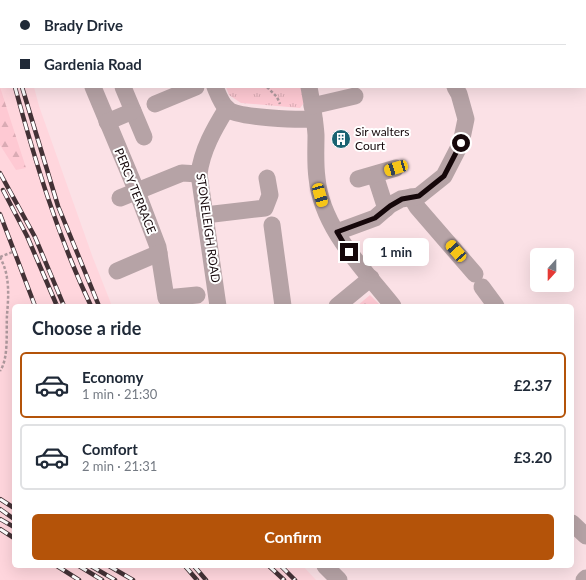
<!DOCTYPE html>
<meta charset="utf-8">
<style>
:root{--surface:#fff;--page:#f2f2f3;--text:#1f2937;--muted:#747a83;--line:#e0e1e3;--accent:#b45309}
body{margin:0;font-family:Lato,sans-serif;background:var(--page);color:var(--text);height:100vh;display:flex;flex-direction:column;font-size:15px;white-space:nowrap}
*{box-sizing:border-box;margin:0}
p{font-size:13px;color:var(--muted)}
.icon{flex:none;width:22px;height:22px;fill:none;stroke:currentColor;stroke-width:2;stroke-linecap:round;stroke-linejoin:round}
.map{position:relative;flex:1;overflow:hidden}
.side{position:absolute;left:12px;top:304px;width:562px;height:264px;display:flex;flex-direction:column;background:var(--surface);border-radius:6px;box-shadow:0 4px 16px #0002}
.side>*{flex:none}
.hud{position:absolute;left:0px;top:0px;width:586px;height:88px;box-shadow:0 4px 16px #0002;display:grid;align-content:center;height:88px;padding:0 20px;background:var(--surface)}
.needle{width:26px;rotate:201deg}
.tools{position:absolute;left:530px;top:248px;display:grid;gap:8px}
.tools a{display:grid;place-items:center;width:44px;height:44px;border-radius:6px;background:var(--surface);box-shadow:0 4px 16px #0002;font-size:20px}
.end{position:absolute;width:18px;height:18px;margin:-9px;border:5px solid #15070a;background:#fff;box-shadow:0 0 0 2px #fff}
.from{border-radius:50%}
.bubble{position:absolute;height:28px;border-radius:6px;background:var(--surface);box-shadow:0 4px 16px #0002;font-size:13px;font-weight:700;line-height:28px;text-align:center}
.car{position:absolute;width:12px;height:24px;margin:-12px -6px;border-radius:5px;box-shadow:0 0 3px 1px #0007;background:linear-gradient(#f5c518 24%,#345 0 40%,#f5c518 0 76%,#345 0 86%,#f5c518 0)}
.hud b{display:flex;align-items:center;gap:14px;height:38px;font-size:15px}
.hud b+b{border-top:1px solid var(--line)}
.hud i{width:10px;height:10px;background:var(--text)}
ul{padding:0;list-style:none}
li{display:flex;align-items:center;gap:12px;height:66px;margin:0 8px 6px;padding:0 12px;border:2px solid var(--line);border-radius:6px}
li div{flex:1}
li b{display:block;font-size:15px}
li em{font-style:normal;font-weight:700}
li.current{border-color:var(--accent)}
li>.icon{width:36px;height:36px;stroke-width:1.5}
h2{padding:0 20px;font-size:18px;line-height:48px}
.button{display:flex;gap:8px;margin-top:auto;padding:8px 20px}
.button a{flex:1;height:46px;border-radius:6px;background:var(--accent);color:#fff;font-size:16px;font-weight:700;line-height:46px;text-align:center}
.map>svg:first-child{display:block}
.built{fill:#ffd6dd}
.grass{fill:url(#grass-tufts)}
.forest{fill:url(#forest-firs)}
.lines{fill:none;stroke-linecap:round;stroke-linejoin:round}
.path{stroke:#af999e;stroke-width:2.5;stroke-dasharray:3 2;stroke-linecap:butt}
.minor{stroke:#b6a3a6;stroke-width:17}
.rail-casing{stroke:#433236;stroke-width:4.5}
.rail{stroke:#fff;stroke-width:3;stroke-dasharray:9;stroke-linecap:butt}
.route{stroke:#15070a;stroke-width:5}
.labels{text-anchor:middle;stroke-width:4;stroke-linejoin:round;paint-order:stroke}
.poi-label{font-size:12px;fill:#15070a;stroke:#fff;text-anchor:start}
.street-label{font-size:12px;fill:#15070a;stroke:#fff}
</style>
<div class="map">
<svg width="586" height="580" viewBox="0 0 586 580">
<defs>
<pattern id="grass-tufts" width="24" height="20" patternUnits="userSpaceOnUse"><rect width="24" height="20" fill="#fec9d3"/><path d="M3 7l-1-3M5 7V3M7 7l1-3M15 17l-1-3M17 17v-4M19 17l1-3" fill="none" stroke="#d9abb4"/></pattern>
<pattern id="forest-firs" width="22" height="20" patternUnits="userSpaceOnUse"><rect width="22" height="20" fill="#fec9d3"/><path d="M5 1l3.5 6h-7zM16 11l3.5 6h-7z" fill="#d9abb4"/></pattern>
</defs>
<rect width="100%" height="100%" fill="#fbe1e6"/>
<polygon class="built" points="0,0 10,1 1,1 1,87 34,87 39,106 93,258 112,306 14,306 14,566 303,566 316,580 0,580"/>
<g class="grass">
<polygon points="226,87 301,87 304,103 300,108 241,103 229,95"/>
<polygon points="370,295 381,306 357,306"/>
</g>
<polygon class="forest" points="0,87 26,168 16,170 0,145"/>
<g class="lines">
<g class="path">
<polyline points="267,87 277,97 280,104"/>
<path d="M 0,257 C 3,263 6,270 7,278 C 9,290 8,303 7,315 C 6,331 9,358 0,371"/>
<polyline points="0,257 15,251"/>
</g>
<g class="minor">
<polyline points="59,0 59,1"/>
<polyline points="117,0 117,1"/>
<polyline points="279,0 279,1"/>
<polyline points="38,1 40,0"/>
<polyline points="305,1 306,0"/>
<polyline points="93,87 137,192 158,247 166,298 197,295"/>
<polyline points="123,87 144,137"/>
<path d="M 215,87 C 218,94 221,103 227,109 C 238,118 299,120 314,119"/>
<path d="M 309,87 C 312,103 315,119 316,135 C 316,149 315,164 317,178 C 322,229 363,268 393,306"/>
<polyline points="155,104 196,87"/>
<polyline points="312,106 355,96"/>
<polyline points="107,122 133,111"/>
<polyline points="375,175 386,209"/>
<polyline points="358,179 396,168"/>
<polyline points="411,197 417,207 475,274"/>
<polyline points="120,198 182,173 199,174"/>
<polyline points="205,215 265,208 270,195 267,178"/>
<polyline points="272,225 283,306"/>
<polyline points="337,232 375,218 390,205 401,199 419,196 444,176 461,143 466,119 459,94 455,87"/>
<polyline points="117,271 159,253"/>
<polyline points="482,287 496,306"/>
<path d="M 218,306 L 199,174 C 202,150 214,129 227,108"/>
<polyline points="337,306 371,278"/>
<polyline points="572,523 586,536"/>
<polyline points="325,566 339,580"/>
<polyline points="584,580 586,578"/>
</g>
<defs>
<g id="rail">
<polyline points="0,7 1,11"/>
<polyline points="0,32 1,35"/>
<path d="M 15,87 C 35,161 58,237 91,306"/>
<polyline points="22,87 58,206 99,306"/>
<polyline points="0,173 35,237 64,306"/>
<polyline points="3,190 27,236 57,306"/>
<polyline points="0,214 35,306"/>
<polyline points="0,499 14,508"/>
<polyline points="0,509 14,519"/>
<polyline points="0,519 14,527"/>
<polyline points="0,529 14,538"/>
<polyline points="57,566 79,580"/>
<polyline points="79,566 102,580"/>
<polyline points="91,566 115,580"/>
<polyline points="109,566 133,580"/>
<polyline points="185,566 197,580"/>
<polyline points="194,566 206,580"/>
<polyline points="269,566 284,580"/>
<polyline points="281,566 295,580"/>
</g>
</defs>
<use href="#rail" class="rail-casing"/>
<use href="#rail" class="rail"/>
</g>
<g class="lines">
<polyline class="route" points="349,252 337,232 375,218 390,206 402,199 419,196 444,176 461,143"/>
</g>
<defs>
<symbol id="building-disc" viewBox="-11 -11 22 22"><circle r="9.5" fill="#1a6271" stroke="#fff"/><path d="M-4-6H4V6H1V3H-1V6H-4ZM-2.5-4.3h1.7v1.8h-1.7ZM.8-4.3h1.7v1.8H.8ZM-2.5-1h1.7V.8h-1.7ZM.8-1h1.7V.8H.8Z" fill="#fff"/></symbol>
</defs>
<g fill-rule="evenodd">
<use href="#building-disc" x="330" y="128" width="22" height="22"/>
</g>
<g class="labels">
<g class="poi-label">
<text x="355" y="136">Sir walters<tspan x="355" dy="14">Court</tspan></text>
</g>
<g class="street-label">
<text transform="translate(135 191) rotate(68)" y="4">PERCY TERRACE</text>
<text transform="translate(208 228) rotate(82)" y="4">STONELEIGH ROAD</text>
</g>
</g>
</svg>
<div class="tools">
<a><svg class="needle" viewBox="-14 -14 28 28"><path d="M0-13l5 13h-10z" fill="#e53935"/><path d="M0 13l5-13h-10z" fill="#747a83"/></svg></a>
</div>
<i class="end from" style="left:461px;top:143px"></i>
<i class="end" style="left:349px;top:252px"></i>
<div class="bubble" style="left:363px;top:238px;width:66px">1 min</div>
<i class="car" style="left:396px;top:168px;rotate:253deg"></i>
<i class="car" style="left:320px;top:195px;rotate:164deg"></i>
<i class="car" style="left:456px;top:251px;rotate:319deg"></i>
<div class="hud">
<b><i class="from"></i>Brady Drive</b>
<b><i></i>Gardenia Road</b>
</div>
<section class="side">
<h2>Choose a ride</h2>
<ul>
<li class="current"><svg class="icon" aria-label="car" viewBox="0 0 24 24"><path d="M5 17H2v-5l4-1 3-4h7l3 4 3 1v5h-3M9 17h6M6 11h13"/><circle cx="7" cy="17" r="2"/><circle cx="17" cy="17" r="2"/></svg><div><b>Economy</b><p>1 min · 21:30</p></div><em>£2.37</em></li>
<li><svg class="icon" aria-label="car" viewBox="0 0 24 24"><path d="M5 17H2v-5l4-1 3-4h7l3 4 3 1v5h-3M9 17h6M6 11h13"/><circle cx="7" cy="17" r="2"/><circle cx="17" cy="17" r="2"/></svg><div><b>Comfort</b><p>2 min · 21:31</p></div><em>£3.20</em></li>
</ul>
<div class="button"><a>Confirm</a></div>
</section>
</div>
